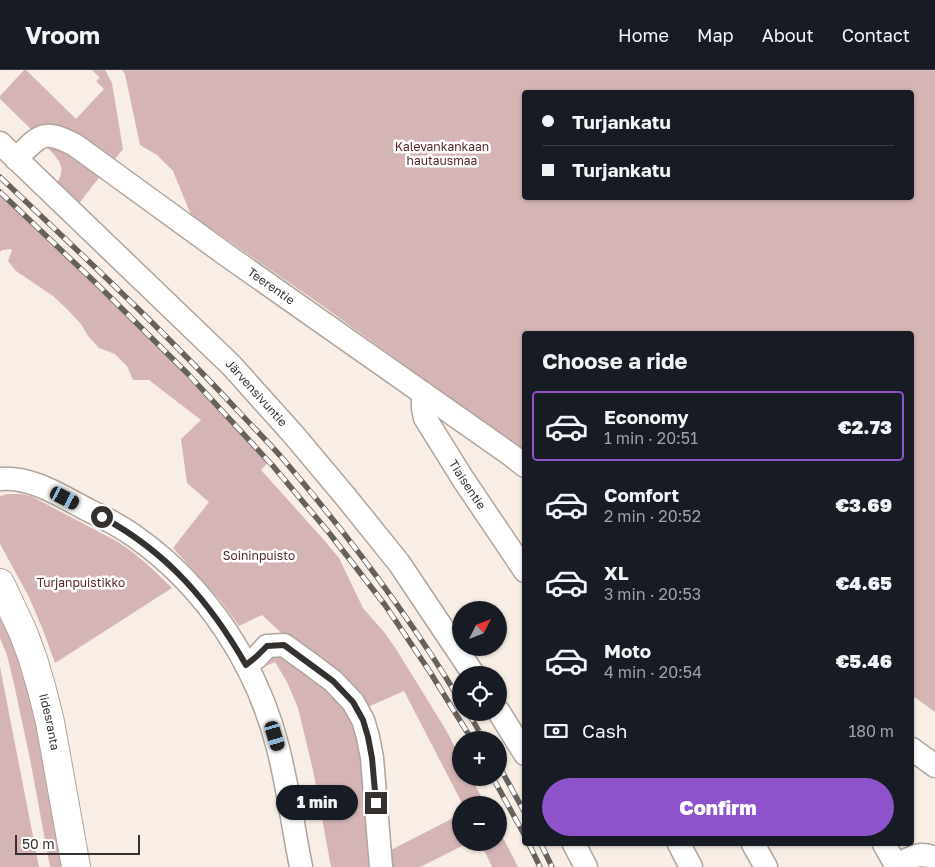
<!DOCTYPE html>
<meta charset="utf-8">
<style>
:root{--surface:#171b24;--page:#20242c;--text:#f1f3f6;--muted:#9ea1a6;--line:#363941;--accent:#8e53ca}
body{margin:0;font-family:"Golos Text",sans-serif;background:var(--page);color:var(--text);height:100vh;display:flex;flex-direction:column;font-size:19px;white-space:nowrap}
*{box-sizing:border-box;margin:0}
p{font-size:16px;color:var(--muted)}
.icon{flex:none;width:28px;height:28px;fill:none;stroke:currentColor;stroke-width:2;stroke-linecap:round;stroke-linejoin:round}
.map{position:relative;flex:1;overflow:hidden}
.sheet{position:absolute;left:522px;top:261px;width:392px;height:515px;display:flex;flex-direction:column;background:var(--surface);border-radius:5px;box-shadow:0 1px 4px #0004}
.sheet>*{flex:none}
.banner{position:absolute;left:522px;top:20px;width:392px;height:110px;border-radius:5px;box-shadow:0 1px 4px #0004;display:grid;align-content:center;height:110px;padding:0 20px;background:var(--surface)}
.needle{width:32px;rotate:48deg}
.fabs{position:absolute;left:452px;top:531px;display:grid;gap:10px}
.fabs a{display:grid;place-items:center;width:55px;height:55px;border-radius:50%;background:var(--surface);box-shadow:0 1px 4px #0004;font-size:25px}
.scale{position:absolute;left:15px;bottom:12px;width:125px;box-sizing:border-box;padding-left:5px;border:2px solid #35312e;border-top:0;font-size:14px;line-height:18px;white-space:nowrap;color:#35312e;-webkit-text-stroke:4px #fff;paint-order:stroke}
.end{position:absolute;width:22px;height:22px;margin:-11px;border:6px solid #35312e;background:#fff;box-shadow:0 0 0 2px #fff}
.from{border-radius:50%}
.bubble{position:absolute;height:35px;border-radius:18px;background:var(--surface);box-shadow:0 1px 4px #0004;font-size:16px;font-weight:800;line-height:35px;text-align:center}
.car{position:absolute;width:15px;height:30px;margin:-15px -8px;border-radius:6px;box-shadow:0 0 4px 1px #0007;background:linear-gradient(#222 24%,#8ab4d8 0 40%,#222 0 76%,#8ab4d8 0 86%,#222 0)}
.banner b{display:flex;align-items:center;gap:18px;height:48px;font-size:19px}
.banner b+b{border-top:1px solid var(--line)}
.banner i{width:12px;height:12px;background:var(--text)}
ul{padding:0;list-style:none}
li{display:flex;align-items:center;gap:15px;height:70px;margin:0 10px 8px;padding:0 10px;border:2px solid transparent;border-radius:5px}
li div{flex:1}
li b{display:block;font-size:19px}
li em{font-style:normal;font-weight:800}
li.selected{border-color:var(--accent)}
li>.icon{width:45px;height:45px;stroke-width:1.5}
h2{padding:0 20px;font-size:22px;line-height:60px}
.pay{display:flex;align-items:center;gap:12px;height:55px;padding:0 20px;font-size:19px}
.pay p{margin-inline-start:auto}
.primary-button{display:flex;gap:10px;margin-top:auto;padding:10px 20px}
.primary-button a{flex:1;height:58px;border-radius:30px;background:var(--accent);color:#fff;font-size:20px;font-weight:800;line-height:58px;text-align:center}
header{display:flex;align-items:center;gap:30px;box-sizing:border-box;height:70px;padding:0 25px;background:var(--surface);border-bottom:1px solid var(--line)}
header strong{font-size:24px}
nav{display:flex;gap:28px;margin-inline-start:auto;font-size:18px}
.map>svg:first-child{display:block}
.green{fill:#d5b4b5;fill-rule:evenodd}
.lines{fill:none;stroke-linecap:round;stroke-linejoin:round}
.minor-casing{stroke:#aea49c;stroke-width:25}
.major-casing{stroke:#aea49c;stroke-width:30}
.minor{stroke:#fff;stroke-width:22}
.major{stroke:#fff;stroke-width:28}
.rail-casing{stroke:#66615c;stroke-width:5.5}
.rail{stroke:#fff;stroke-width:4;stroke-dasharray:11;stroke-linecap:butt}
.route{stroke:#35312e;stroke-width:6}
.labels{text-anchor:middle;stroke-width:5;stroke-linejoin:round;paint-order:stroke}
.park-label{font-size:12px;fill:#56272c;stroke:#fff}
.street-label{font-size:12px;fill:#35312e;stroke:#fff}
</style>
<header>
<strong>Vroom</strong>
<nav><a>Home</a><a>Map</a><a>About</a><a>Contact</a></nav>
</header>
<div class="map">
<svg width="935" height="797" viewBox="0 0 935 797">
<rect width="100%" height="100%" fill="#f8eee5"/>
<g class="green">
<polygon points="24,0 26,0 76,49 104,19 96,11 100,8 92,0 105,0 112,13 123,79 115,89 111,88 74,62 54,56 31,59 0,29 0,26"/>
<path d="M 122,0 L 935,0 L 935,642 L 913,626 L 912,264 L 525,264 L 525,382 L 320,234 L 191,145 L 173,101 L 157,85 L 140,75 L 125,4 ZM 525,22 L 912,22 L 912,128 L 525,128 Z"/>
<path d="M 58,76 L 101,105 L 77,136 L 56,115 C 67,97 60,91 47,77 Z"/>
<polygon points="0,124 165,282 269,391 261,400 324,470 339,488 363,538 384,562 396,579 446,660 461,689 461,708 471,708 486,735 463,735 404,621 363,639 262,545 239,556 220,530 173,478 209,432 187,413 181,369 201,350 149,310 133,310 127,296 115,284 99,278 88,266 81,254 66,238 53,226 16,201 8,191 12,180 10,179 2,180 0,182"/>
<path d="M 8,424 L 20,424 L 31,426 L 118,472 C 138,485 155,501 172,518 L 55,593 L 43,560 L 29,527 L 0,474 L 0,426 Z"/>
<polygon points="0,541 12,569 29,622 37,657 63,797 50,797 30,689 14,614 7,585 0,568"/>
<polygon points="276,582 305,596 359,652 376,797 331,797 313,700 298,638 287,612 275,592 263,597 259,592"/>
<polygon points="0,597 39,797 0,797"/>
<polygon points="461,744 461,772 468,773 420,797 387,797 387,782"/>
<polygon points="499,760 518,797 492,797 481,773 499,772"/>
</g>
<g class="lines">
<defs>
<g id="minor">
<path id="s1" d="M 0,73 L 231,295 L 293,364 L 345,426 L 399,493 L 474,605"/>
<path id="s2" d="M 16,89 C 40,65 43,58 75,75 L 225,184 L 511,385 L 525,396"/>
<path id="s3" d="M 423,323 L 423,338 L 425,348 L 463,409 L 525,501"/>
<path d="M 0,409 C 31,406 61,426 88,440 C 105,448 122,457 137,468 C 207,518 257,595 278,678 C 288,717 293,757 301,797"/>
<polyline points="246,595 257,587 267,576 284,575 309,593 333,611 353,632 363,650 368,667 372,688 381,797"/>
<polyline points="499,642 525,684"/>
<polyline points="912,679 935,696"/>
<polyline points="574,774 586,797"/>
<polyline points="679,774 691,797"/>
<polyline points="753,774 766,797"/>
<polyline points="884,774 897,797"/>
<path d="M 897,795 C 911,788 919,781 935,788"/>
</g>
<g id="major">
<path id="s4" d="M 0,513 L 23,562 L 33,589 L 42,620 L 50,652 L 76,797"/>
</g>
</defs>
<use href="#minor" class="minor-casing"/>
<use href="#major" class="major-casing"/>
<use href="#minor" class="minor"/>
<use href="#major" class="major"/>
<defs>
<g id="rail">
<path d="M 0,107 C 81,184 163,260 239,342 C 254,358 269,373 283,389 C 348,465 409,546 461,632"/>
<polyline points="0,122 99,216 188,304 273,396 330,464 385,535 430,602 472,670"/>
<polyline points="468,642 484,670"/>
<polyline points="499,696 525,743"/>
<polyline points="493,708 525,766"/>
<polyline points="529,774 540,797"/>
<polyline points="541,774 552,797"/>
</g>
</defs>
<use href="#rail" class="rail-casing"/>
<use href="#rail" class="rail"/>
</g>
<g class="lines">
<path class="route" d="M 102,447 C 167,482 210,532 246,595 L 257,586 L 267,576 L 284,575 L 333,611 L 353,632 L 363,650 L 368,667 L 372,688 L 376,733"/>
</g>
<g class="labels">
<g class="park-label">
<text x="442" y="81">Kalevankankaan<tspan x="442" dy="14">hautausmaa</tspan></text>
<text x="259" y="490">Soininpuisto</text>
<text x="81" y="517">Turjanpuistikko</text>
</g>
<g class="street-label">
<text dy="4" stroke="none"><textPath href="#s2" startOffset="311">Teerentie</textPath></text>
<text dy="4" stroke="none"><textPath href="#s1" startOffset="358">Järvensivuntie</textPath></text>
<text dy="4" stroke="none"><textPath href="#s3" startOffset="104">Tiaisentie</textPath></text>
<text dy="4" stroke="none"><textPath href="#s4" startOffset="148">Iidesranta</textPath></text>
</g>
</g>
</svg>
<div class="fabs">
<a><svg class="needle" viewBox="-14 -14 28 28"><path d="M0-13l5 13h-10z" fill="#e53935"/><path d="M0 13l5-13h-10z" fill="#9ea1a6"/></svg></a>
<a><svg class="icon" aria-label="locate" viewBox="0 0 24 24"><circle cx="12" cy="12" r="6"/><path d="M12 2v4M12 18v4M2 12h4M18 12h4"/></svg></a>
<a>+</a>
<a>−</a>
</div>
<div class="scale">50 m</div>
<i class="end from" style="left:102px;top:447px"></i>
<i class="end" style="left:376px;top:733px"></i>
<div class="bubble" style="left:276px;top:715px;width:82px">1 min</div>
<i class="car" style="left:65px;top:428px;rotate:117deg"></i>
<i class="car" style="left:275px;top:666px;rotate:163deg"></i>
<div class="banner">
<b><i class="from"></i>Turjankatu</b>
<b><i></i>Turjankatu</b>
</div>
<section class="sheet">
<h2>Choose a ride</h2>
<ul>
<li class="selected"><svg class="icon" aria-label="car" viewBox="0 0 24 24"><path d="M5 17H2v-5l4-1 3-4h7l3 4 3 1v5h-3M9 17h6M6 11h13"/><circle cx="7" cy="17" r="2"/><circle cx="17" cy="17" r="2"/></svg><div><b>Economy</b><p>1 min · 20:51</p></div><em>€2.73</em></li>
<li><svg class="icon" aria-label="car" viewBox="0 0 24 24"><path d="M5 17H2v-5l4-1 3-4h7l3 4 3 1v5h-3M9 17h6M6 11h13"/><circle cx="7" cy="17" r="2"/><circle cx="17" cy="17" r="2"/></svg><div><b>Comfort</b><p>2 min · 20:52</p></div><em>€3.69</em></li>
<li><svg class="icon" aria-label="car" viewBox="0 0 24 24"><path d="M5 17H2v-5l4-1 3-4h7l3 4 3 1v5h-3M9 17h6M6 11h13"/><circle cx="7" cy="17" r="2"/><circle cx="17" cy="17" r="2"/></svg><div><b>XL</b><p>3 min · 20:53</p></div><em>€4.65</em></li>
<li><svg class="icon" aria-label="car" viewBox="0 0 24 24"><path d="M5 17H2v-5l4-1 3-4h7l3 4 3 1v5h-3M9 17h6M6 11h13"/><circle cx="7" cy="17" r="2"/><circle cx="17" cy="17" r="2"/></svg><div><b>Moto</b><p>4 min · 20:54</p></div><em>€5.46</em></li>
</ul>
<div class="pay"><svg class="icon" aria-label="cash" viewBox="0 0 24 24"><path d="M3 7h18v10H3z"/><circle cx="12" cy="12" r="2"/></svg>Cash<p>180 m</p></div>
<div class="primary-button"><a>Confirm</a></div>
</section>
</div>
